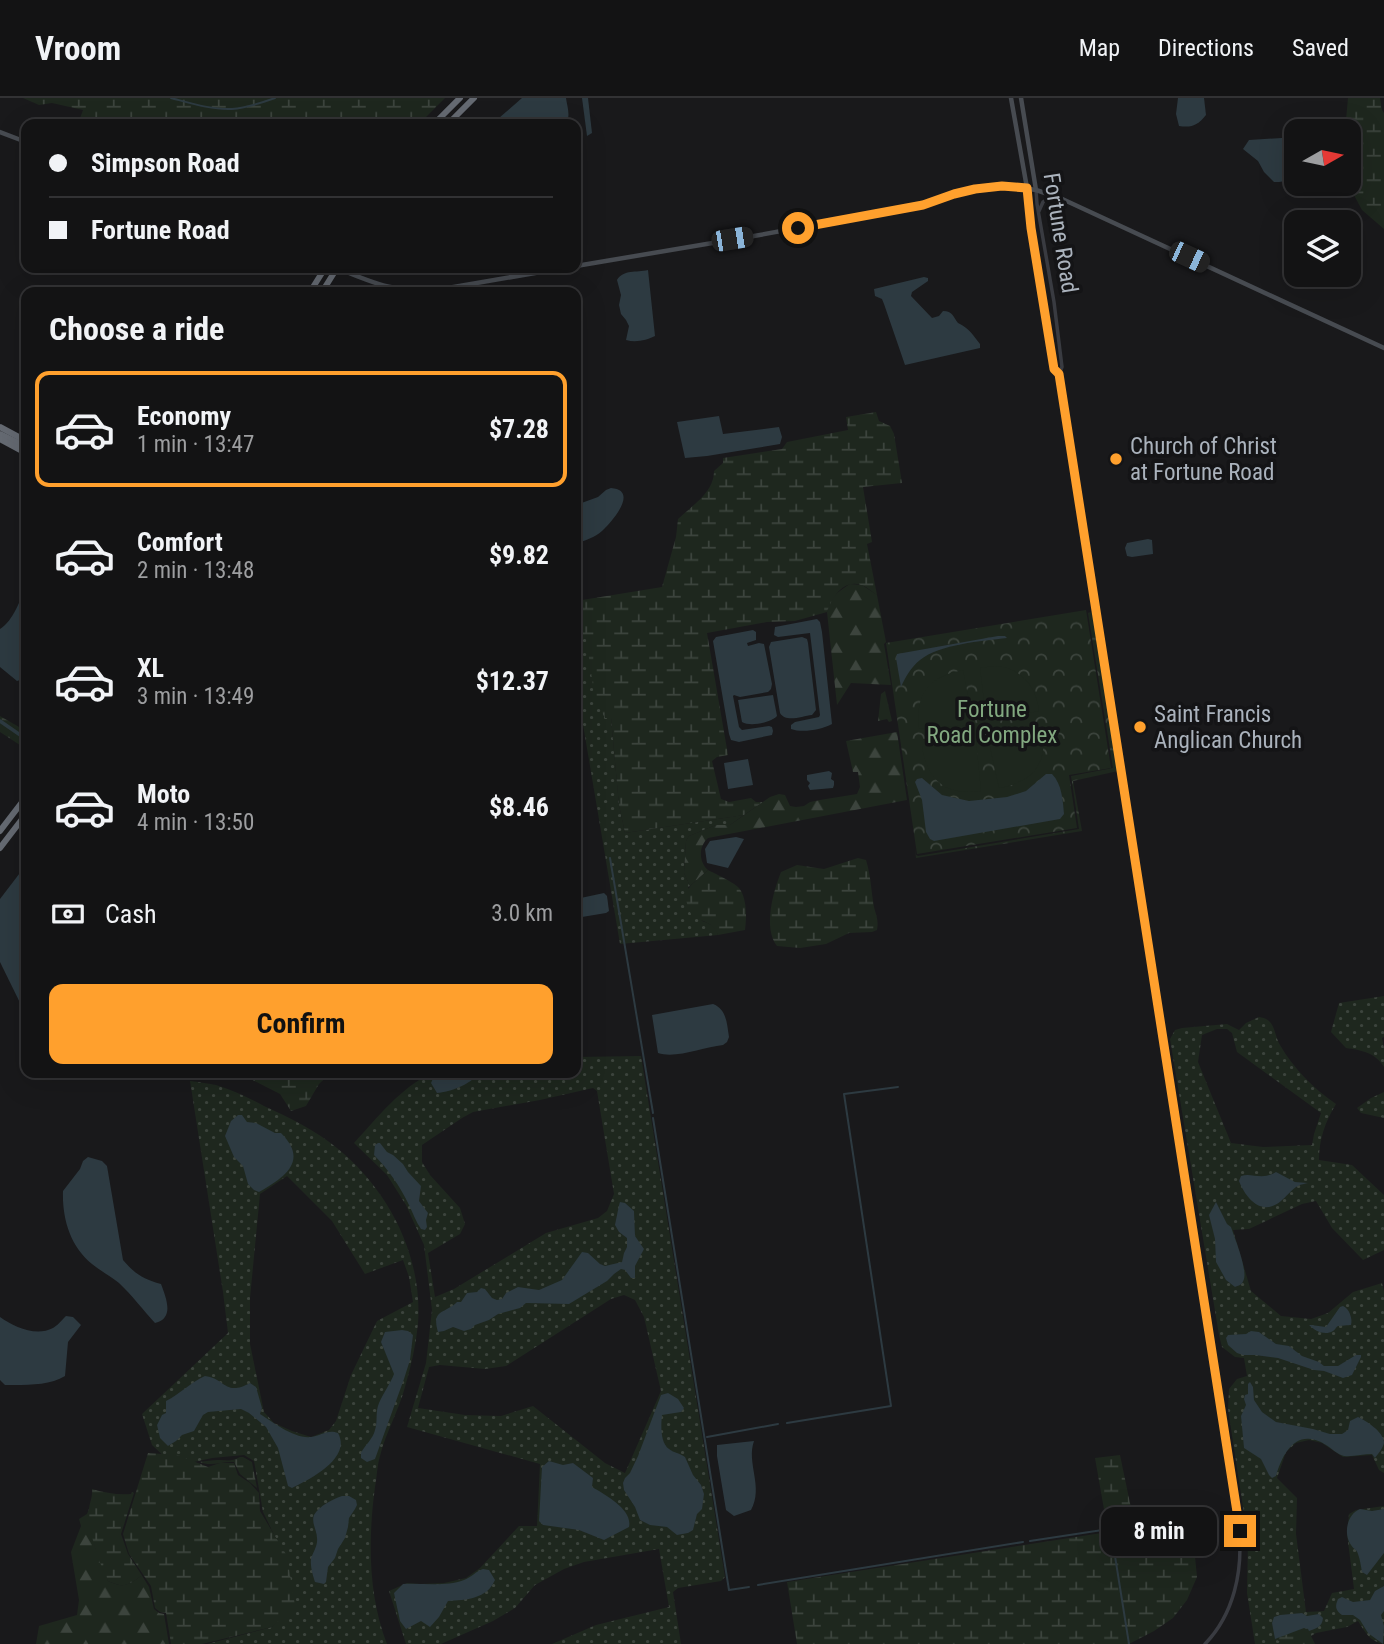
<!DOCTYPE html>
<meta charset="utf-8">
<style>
:root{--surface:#131314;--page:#1c1c1d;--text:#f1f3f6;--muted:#9d9ea0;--line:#323234;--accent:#ffa02d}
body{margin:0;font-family:"Roboto Condensed",sans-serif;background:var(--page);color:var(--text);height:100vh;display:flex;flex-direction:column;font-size:26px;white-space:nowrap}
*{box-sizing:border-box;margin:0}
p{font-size:23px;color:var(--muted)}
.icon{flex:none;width:38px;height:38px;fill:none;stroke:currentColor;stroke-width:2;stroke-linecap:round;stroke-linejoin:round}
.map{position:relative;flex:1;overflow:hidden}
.details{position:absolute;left:21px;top:189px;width:560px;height:791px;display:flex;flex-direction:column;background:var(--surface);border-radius:14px;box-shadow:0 7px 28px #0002,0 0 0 2px var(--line)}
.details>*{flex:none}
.banner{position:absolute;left:21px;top:21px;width:560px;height:154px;border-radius:14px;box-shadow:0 7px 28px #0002,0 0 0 2px var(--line);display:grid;align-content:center;height:154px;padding:0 28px;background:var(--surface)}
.needle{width:46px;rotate:81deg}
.buttons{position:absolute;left:1284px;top:21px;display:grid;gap:14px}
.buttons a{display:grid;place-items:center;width:77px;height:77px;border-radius:14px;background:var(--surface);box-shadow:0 7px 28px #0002,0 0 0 2px var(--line);font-size:35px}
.end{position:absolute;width:32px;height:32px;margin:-16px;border:9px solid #ffa02d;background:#111;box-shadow:0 0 0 4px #111}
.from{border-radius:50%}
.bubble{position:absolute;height:49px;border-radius:14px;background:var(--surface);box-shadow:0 7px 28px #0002,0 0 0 2px var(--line);font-size:23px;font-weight:700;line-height:49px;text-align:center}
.car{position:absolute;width:21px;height:42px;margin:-21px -10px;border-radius:9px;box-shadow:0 0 5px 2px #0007;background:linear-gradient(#222 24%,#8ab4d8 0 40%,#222 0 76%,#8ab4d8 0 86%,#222 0)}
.banner b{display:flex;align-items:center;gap:24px;height:66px;font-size:26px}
.banner b+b{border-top:2px solid var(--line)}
.banner i{width:18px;height:18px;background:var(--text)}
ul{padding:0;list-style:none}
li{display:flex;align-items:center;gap:21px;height:116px;margin:0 14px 10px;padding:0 14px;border:4px solid transparent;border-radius:14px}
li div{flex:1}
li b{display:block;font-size:26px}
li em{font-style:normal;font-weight:700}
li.current{border-color:var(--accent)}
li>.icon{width:63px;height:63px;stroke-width:1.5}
h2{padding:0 28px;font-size:32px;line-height:84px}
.pay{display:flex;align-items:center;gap:18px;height:77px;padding:0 28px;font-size:26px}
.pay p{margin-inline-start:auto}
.cta{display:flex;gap:14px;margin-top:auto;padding:14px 28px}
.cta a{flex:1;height:80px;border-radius:14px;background:var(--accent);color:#111;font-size:28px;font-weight:700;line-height:80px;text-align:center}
header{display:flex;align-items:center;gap:42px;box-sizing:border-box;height:98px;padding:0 35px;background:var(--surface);border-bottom:2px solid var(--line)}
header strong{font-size:33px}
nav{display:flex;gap:38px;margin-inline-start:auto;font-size:24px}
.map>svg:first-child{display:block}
.grass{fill:url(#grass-dots);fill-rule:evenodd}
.forest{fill:url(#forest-firs)}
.wetland{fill:url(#wetland-marsh)}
.park{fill:url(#park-crowns)}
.pitch{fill:#1e271e}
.water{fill:#2d3a41}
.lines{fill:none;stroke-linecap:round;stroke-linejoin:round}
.stream{stroke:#2d3a41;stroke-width:2}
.canal{stroke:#2d3a41;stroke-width:3.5}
.tertiary{stroke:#393b41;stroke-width:3.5}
.secondary{stroke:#474b51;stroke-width:4.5}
.motorway{stroke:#656a72;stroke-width:6}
.route{stroke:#ffa02d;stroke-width:9}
.poi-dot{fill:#ffa02d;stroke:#141416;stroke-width:2.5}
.labels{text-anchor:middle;stroke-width:7;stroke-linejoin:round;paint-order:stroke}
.street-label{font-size:23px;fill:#aab2bc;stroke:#141416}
.poi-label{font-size:23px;fill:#aab2bc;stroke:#141416;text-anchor:start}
.park-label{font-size:23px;fill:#82a880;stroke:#141416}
</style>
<header>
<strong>Vroom</strong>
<nav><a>Map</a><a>Directions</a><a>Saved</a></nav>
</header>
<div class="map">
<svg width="1384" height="1546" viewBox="0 0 1384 1546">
<defs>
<pattern id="grass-dots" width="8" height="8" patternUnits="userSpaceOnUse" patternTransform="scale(1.75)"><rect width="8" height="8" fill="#1e271e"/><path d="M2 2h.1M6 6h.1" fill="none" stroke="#3c443d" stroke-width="1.8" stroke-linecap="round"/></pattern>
<pattern id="forest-firs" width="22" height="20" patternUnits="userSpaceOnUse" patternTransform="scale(1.75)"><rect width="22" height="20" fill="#1e271e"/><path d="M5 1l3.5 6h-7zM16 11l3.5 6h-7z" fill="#3c443d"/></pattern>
<pattern id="wetland-marsh" width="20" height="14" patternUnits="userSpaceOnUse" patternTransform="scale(1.75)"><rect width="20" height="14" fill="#1e271e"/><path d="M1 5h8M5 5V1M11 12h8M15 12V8" fill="none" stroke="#3c443d"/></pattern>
<pattern id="park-crowns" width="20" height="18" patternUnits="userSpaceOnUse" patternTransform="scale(1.75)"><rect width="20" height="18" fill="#1e271e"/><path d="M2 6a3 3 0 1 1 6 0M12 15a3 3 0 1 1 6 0" fill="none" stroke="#3c443d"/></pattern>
</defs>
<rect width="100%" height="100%" fill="#19191b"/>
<g class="grass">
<path d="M 586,538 L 611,620 L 619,707 L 625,735 L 744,717 L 730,727 L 716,727 L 689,738 L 686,743 L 684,775 L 690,788 L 688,789 L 702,823 C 711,826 715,828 718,837 L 620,846 L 576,585 L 576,545 Z"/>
<path d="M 1384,898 L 1384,939 L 1382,940 L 1384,950 L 1384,969 C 1376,955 1361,952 1346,950 L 1331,934 L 1339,905 Z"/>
<path d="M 1259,919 C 1276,921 1273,935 1280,947 C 1293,970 1314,991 1336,1006 C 1325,1024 1319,1042 1319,1062 L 1352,1067 L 1384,1097 L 1384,1152 L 1363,1162 L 1332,1130 L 1316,1103 L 1302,1106 L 1249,1131 L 1233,1132 L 1251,1193 L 1281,1218 L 1311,1221 L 1328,1215 L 1353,1194 L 1382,1185 L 1384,1193 L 1384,1375 L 1379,1372 L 1372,1357 L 1343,1359 L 1322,1345 L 1309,1342 L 1296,1345 L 1286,1354 L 1277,1380 L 1297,1400 L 1296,1436 L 1306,1514 L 1324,1513 L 1332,1495 L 1354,1491 L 1347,1436 L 1349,1416 L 1356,1412 L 1384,1408 L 1384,1546 C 1370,1544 1365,1534 1358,1523 L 1347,1529 L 1316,1535 L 1311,1538 L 1315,1546 L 1255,1546 L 1247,1495 L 1248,1442 L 1228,1311 L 1229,1291 L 1237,1281 L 1247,1278 L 1244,1260 L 1235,1259 L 1222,1249 L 1219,1237 L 1170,941 L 1175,932 L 1182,930 L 1227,926 L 1239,932 L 1246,925 ZM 1217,931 L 1227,931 L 1232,935 L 1237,954 L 1321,1015 L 1314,1036 L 1312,1047 L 1263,1049 L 1231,1045 L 1198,964 L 1202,937 Z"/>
<path d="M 641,958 L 725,1479 L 721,1483 L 678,1490 L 673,1494 L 681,1546 L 552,1546 L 596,1527 L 669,1509 L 659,1451 L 584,1464 L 564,1471 L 535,1487 L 515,1510 L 493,1523 L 441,1546 L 406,1546 L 389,1493 L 407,1485 L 420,1486 L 444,1485 L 466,1480 L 480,1470 L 519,1428 L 537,1428 L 540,1366 L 407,1329 L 426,1265 L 432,1212 L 424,1147 L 406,1107 L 387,1077 L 354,1045 C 378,1019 400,990 432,975 L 576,975 L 576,959 ZM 593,990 L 597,993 L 614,1096 L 607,1113 L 598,1120 L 546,1135 L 454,1191 L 435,1199 L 428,1155 L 460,1136 L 465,1126 L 460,1110 L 430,1077 L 422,1064 L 422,1047 L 462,1020 L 473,1014 L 540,1002 ZM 624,1197 L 635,1202 L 644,1219 L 661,1293 L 625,1375 L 605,1365 L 533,1308 L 501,1318 L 465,1317 L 418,1310 L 429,1269 L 440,1267 L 485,1271 L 506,1268 L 611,1201 Z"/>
<path d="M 190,983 C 198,984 207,985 216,987 C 233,992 249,1000 264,1008 C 290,1020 315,1032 337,1050 C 389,1092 423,1159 418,1226 C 416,1247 411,1268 405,1289 C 399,1312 386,1334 380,1358 C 377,1368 377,1379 375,1389 C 368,1441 368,1497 387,1546 L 207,1546 L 272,1529 L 291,1509 L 284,1457 L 263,1414 L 254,1363 L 244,1357 L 212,1360 L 185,1366 L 168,1362 L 152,1347 L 142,1316 L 228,1235 L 223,1194 ZM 287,1078 L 332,1123 L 365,1176 L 403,1162 L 409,1179 L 413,1204 L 377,1223 L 351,1277 L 336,1323 L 329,1332 L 311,1339 L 292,1333 L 274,1325 L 264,1314 L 250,1246 L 250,1200 L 260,1096 Z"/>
<polygon points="1384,994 1384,1020 1361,1015 1357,1010 1371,1000"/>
</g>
<g class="forest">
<path d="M 850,486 L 862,487 L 877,497 L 886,544 L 884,546 L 891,587 L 851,585 L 837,607 L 827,514 C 832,498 836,495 850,486 Z"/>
<polygon points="885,593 892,623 889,624 887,621 878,623 881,596"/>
<path d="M 897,634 L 907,702 L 708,740 C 698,749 699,764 708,772 L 690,788 L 684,775 L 686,743 L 689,738 L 716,727 L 730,727 L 770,699 L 779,696 L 785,697 L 790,708 L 796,709 L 804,708 L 810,704 L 820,702 L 857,696 L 860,689 L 858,674 L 853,674 L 846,643 Z"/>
<path d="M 89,1411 L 95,1449 L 108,1483 C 122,1490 128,1488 141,1478 L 141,1476 L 149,1489 L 154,1511 L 159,1515 L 164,1516 L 169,1546 L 36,1546 L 39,1528 L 77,1517 L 79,1502 L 71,1454 L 81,1428 L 79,1421 L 87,1416 Z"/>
</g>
<g class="wetland">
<polygon points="23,0 445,0 419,26 78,26 83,12 52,5 39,7"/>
<polygon points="1348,0 1380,0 1382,12 1384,15 1384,131 1362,112 1348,86 1349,86 1349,33 1345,33"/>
<path d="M 876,314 L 879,323 L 890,328 L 894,336 L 902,385 L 863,389 L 872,444 L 867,446 L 877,497 C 872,494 866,488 861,487 C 843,481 832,500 827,514 L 795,523 L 767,524 L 707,535 L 728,657 L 717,659 L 712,663 L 721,701 L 729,704 L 751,700 L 756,704 L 763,704 L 744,717 L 625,735 L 619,707 L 611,620 L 605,620 L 595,602 L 586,539 L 576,545 L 576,503 L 662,489 L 676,439 L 678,421 C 693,407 714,394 714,373 L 723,365 L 723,360 L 782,351 L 787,344 L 848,332 L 846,319 Z"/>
<polygon points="0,618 26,633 26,651 0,634"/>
<path d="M 858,760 L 866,762 C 871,778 871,793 874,809 C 876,817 879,823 877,832 L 872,834 L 849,835 L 826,846 L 800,850 L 777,848 C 763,830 773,794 781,774 L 797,767 L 824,771 Z"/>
<path d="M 708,772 C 714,775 733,784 738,789 C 747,798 747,820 745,832 L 718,837 C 713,824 703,824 692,818 C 679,791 689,790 708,772 Z"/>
<polygon points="239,975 329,975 329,976 319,986 306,1008 291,1013 280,996"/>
<polygon points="148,1355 178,1357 208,1369 220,1365 234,1365 238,1377 250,1385 259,1395 260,1413 287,1458 295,1508 272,1529 202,1546 171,1546 166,1515 160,1514 155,1510 151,1488 129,1456 123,1436"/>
<polygon points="1120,1357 1131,1410 1152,1409 1153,1445 1194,1448 1197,1479 1187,1502 1173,1520 1154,1533 1129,1546 797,1546 787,1484 1108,1434 1095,1360"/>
<path d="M 240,1359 L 243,1359 L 252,1364 L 257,1390 L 240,1376 L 234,1364 C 223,1363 211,1369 200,1364 C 206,1363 212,1362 218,1362 C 227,1362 231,1364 240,1359 Z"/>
<path d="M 92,1391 C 105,1395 118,1397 131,1396 L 132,1394 L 134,1395 L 121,1436 L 128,1456 L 141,1476 L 141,1478 C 128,1488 123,1490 108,1483 C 98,1462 89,1436 89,1413 C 89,1405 93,1399 92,1391 Z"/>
<path d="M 1304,1530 L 1307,1531 L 1308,1533 L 1306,1536 L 1310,1546 C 1299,1546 1284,1546 1275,1541 Z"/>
</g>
<g class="park">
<polygon points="1086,512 1111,670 1069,677 1077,730 917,756 886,545"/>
<polygon points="1093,514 1118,673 1073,683 1082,733 916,760 915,750 916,757 918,758 1079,731 1071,678 1113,670 1088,515"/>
</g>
<g class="pitch">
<path d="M 994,568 C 1021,569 1036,588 1039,613 L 989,623 L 986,620 L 980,570 Z"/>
<path d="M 963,572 L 973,623 L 970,627 L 919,631 C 915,596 928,579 963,572 Z"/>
<path d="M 1043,631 C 1047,667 1034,683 999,690 L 988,640 L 991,636 Z"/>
<path d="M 972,639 L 976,642 L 981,693 C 946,698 928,683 922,649 Z"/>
</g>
<g class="water">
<path d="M 522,0 L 566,0 C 567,8 572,21 564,26 L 535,26 L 519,24 L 508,26 L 492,26 Z"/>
<polygon points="582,0 588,0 592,35 587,38"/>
<path d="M 1178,0 L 1204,0 L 1206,17 C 1198,27 1192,30 1179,28 L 1176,16 Z"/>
<path d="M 1297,39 C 1297,62 1305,85 1274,84 L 1264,74 L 1258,63 L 1243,51 L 1249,42 Z"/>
<path d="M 648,172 L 655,238 C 647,242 636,245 626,242 L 629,228 L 626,222 L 621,216 L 619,207 L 621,197 L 617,182 C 624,171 636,175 648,172 Z"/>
<path d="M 924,179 L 928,180 L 928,183 L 912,194 L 911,198 L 932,220 L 939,218 L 943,213 C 953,213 953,219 958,225 C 969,230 973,237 980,246 L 980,250 L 905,267 L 884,206 L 882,201 L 875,198 L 874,191 Z"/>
<polygon points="719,318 723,336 779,329 782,339 780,346 707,358 685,360 677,324"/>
<path d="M 611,390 C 640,392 611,425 602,433 C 595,439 585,443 576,445 L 576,407 L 598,399 L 606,392 Z"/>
<polygon points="1148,441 1152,442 1153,456 1132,459 1127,458 1125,450 1127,445"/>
<path d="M 26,490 L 26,580 L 17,583 L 0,569 L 0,531 C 14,522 19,503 26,490 Z"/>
<path d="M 817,521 L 820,524 L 822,534 L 832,626 C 821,632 802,635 791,631 L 791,627 L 795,624 L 819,619 L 820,617 L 810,535 L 778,539 L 774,537 L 775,529 Z"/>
<polygon points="753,532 756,534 756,542 747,545 748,548 759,545 764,546 772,586 771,591 768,594 740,599 734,597 733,598 739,629 742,632 769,628 772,629 773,633 772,637 739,644 731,642 729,636 713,543 716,539"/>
<path d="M 998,538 L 1005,538 L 1007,540 C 982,543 940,546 920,562 C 911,569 905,580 901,589 L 896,560 L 897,556 Z"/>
<path d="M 802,539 L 807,541 L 808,545 L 816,612 L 812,617 C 802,618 786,625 780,615 L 769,549 L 771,544 Z"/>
<path d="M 773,597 L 777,618 C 770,625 750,629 742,624 L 738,602 Z"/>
<polygon points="748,661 753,687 728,691 724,665"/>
<polygon points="829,673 832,675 831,681 834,683 834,687 833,690 810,692 808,688 810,685 807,682 807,677"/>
<path d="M 1046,676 L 1052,676 C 1062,686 1063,703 1064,716 L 1060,721 L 934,743 L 930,741 L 926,734 L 922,702 L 915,684 L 917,681 L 922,680 L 942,697 L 969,703 L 1007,699 L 1026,693 Z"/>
<polygon points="736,739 744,741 728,770 707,765 705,751 710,743"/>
<polygon points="26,767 26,917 0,864 0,801"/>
<polygon points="604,795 607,798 609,813 606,815 576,820 576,801"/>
<path d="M 713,906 C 727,911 727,927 729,939 L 727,944 L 723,947 C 703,949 676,961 658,955 L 652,917 Z"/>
<path d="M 439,975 L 478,975 C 472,986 450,994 437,995 L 431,985 L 434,978 Z"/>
<path d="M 238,1017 L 242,1017 L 247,1024 L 256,1025 L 275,1035 L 281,1035 C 309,1063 285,1079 259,1094 L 254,1092 L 248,1086 L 243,1068 L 234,1059 L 225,1038 L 231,1023 Z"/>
<path d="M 378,1045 L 380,1045 L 387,1054 L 393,1057 L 403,1066 L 408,1074 L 421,1088 L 419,1103 L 428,1115 L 426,1122 L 427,1129 L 425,1132 L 421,1131 C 416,1124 413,1115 409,1107 C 400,1088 388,1071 374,1057 L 375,1047 Z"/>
<path d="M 88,1059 L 102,1063 L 107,1068 L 123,1162 C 135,1176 143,1181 161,1186 C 166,1200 175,1220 155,1225 C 143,1212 132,1197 119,1185 C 110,1178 101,1173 92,1166 C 70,1148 62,1120 63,1093 L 80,1071 L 83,1063 Z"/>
<path d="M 1276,1074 L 1295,1084 L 1308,1085 C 1305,1086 1301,1086 1298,1088 C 1292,1091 1286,1099 1281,1103 C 1262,1119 1246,1101 1239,1083 L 1241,1078 C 1252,1074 1261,1083 1276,1074 Z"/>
<path d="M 620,1104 L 625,1105 L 634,1113 L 635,1138 L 644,1151 L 635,1168 L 635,1180 L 631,1180 L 625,1172 L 621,1171 L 614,1176 L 607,1183 L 569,1206 L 526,1205 L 520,1210 L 498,1216 L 489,1222 L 475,1227 L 471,1231 L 464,1233 L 453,1229 L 444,1233 L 438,1234 C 431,1211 445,1216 457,1204 L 461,1204 L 467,1195 L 477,1194 L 481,1190 L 485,1191 L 492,1200 L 497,1202 L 502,1201 L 506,1195 L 518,1189 L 539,1192 L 562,1182 L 582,1154 L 588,1155 L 600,1166 L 605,1168 L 622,1164 L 624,1155 L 627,1149 L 627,1140 L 619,1134 L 615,1127 C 616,1123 619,1106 620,1104 Z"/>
<path d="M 1216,1104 L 1227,1126 L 1231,1129 C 1235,1141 1247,1170 1244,1181 C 1242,1187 1240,1187 1235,1189 L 1226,1182 L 1216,1164 L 1215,1141 L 1209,1117 Z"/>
<path d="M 1343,1208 C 1349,1210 1353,1221 1351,1227 C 1349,1227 1340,1228 1338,1228 C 1336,1229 1335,1232 1333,1233 C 1325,1238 1315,1233 1309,1227 L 1311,1227 L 1326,1229 L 1340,1209 Z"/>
<path d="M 66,1218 L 73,1219 L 81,1227 L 68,1244 L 65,1278 C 49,1288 24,1287 5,1287 L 0,1282 L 0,1219 C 14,1229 36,1239 53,1230 C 57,1228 62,1222 66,1218 Z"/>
<path d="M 402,1232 L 408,1233 L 413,1237 L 410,1262 L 404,1281 L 375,1361 L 367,1364 L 361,1360 L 361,1355 C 365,1347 373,1341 375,1332 C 378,1323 375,1314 379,1305 C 383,1296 391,1284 394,1276 L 381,1244 L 385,1234 Z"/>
<polygon points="1251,1233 1259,1234 1276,1246 1289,1248 1302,1258 1319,1264 1324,1268 1338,1268 1356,1257 1361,1257 1361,1259 1352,1277 1343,1280 1324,1273 1314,1272 1278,1260 1255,1257 1243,1257 1237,1255 1228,1247 1226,1240 1228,1237 1246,1236"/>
<path d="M 205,1278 C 225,1280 225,1299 250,1285 L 256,1289 L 262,1310 L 260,1316 C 273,1324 294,1341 311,1339 C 321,1338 327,1331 338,1335 C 352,1360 310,1381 292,1390 L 288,1388 L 278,1350 L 266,1329 L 249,1315 L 241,1311 L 208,1314 L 203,1317 L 194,1333 L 182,1337 L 176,1343 L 168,1348 L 160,1340 L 157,1327 L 162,1317 L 166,1315 L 166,1303 C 180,1296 191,1284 205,1278 Z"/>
<path d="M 1250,1284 L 1253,1289 L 1254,1302 L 1262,1314 L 1276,1324 L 1313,1331 L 1330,1336 L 1342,1336 L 1348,1332 L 1350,1323 L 1358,1319 C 1366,1323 1383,1333 1384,1344 C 1384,1349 1378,1356 1375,1360 L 1372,1356 C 1364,1356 1353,1359 1344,1358 C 1338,1357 1331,1350 1326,1347 C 1297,1329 1283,1354 1276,1378 L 1272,1380 L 1269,1377 L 1261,1361 L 1244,1350 L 1241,1318 L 1246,1307 L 1244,1301 L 1245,1297 L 1248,1296 L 1248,1286 Z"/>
<path d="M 668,1295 L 678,1301 L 684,1310 L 681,1314 L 662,1317 C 661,1326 660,1345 669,1351 C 674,1355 680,1355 685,1359 L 693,1377 L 701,1387 L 704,1396 L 702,1411 L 697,1416 L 693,1432 L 688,1435 L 677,1437 L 667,1429 L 650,1427 L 640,1422 L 635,1409 L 624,1392 L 623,1385 L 625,1380 L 630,1375 L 638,1358 L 661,1297 Z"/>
<path d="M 754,1343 C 746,1365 764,1389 751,1412 L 734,1418 L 726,1412 L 717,1358 L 717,1347 Z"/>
<path d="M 549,1363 L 563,1367 L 573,1365 L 593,1380 L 592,1389 C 606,1397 633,1412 629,1429 L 604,1442 L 579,1432 L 543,1427 L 539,1423 L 542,1369 Z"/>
<path d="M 342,1398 L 349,1398 L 356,1402 L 357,1407 L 355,1411 L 349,1420 L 348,1429 L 345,1440 L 338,1451 L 335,1460 L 328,1469 L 326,1484 L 324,1486 L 315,1484 C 313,1478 310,1468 311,1461 C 313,1454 318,1448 317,1440 C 317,1432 311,1425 314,1417 C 319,1408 333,1401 342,1398 Z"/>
<path d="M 1360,1411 L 1372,1413 L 1384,1411 L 1384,1455 L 1367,1477 L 1362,1474 C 1361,1469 1360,1461 1358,1456 C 1356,1450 1354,1452 1351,1447 C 1343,1436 1347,1416 1360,1411 Z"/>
<path d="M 483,1471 L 489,1472 L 495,1482 C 487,1501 466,1502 448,1503 L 439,1519 L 430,1529 L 421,1523 L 406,1531 L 400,1523 L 394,1495 L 403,1486 C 423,1485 445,1489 464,1482 C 472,1479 476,1473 483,1471 Z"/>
<path d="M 1384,1488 L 1384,1513 L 1381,1517 L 1384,1528 L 1383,1546 L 1368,1535 L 1360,1522 L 1353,1517 L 1342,1517 C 1335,1512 1335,1508 1338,1501 L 1342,1499 L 1353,1504 L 1370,1502 L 1375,1493 Z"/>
<path d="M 1302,1515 L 1307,1518 L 1319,1516 L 1323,1520 C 1322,1529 1317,1530 1309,1533 L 1308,1531 L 1304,1530 L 1275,1541 L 1272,1525 L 1274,1519 L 1280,1517 Z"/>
</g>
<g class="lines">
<g class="stream">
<path d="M 171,0 C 190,5 212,12 232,11 C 246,10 261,5 275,0"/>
<polyline points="610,760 653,1015"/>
<polyline points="653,1020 729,1492 749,1489"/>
<polyline points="787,1325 891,1308 844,996 898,989"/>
<polyline points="707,1339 778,1326"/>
<polyline points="1030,1443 1109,1431 1111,1433 1129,1546"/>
<polyline points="758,1487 1023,1444"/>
</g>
<polyline class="canal" points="0,623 26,641"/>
<g class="tertiary">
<polyline points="1027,90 1031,130 1054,271 1059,276"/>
<path d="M 1036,92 L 1037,106 L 1054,204 L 1062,269 L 1059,276 L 1239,1433 C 1243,1473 1234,1516 1205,1546"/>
<polyline points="1039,113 1043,104 1053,98"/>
</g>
<g class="secondary">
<polyline points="1011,0 1027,90"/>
<polyline points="1021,0 1036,92"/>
<polyline points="0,34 26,44"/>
<polyline points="576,168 754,138 923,107 954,96 990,88 1023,90 1036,92 1060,100 1384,250"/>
<path d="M 337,170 C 377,187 397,195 442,191 L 564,170"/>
</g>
<g class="motorway">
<polyline points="434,26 460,0"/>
<polyline points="448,26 474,0"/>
<polyline points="310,194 325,170"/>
<polyline points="322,194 337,170"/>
<polyline points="0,329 26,343"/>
<polyline points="0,336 26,349"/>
<polyline points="0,341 26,355"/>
<polyline points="0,733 26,699"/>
<polyline points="0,750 26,716"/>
</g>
</g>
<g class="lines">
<polyline class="route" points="798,130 923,107 954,96 975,91 1002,88 1027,90 1031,130 1054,271 1059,276 1240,1433"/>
</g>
<g class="poi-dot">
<circle cx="1116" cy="361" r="7"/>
<circle cx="1140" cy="629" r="7"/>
</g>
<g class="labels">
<g class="street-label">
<text transform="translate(1061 135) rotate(81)" y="8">Fortune Road</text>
</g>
<g class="poi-label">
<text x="1130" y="356">Church of Christ<tspan x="1130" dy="26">at Fortune Road</tspan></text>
<text x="1154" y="624">Saint Francis<tspan x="1154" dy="26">Anglican Church</tspan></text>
</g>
<g class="park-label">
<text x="992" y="619">Fortune<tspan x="992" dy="26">Road Complex</tspan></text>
</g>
</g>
</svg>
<div class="buttons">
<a><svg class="needle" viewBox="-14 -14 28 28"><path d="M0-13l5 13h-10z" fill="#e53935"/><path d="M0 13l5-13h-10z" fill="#9d9ea0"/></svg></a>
<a><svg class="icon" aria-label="layers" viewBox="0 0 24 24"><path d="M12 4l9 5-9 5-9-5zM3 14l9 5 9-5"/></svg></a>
</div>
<i class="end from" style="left:798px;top:130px"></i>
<i class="end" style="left:1240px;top:1433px"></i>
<div class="bubble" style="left:1101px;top:1409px;width:116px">8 min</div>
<i class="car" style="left:732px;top:141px;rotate:81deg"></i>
<i class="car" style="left:1189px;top:159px;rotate:115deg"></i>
<div class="banner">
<b><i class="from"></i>Simpson Road</b>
<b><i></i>Fortune Road</b>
</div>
<section class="details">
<h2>Choose a ride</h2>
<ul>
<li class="current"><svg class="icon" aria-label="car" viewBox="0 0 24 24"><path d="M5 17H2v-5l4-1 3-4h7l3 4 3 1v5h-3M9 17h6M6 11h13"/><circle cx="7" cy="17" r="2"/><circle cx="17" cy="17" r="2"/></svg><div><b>Economy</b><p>1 min · 13:47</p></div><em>$7.28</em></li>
<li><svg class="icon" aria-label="car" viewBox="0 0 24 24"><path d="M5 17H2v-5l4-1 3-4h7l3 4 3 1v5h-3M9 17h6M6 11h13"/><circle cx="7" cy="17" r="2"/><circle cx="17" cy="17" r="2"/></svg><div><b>Comfort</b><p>2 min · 13:48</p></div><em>$9.82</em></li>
<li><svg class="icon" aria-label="car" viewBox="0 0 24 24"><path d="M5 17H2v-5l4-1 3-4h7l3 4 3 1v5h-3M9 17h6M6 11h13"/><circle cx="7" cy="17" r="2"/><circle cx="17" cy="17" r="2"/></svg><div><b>XL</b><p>3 min · 13:49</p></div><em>$12.37</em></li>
<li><svg class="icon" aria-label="car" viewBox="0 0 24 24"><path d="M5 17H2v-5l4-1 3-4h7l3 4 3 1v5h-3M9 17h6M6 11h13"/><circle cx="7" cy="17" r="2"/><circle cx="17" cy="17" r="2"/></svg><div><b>Moto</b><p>4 min · 13:50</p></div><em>$8.46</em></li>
</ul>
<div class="pay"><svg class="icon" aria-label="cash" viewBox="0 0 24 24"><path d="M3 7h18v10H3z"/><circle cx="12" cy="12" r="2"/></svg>Cash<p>3.0 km</p></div>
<div class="cta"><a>Confirm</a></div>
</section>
</div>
